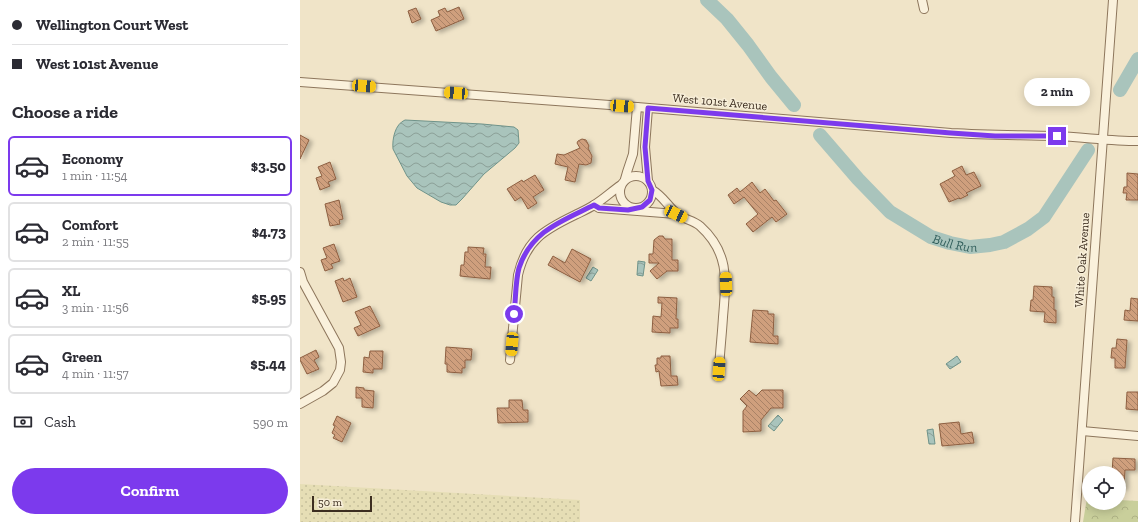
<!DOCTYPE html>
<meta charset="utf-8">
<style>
:root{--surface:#fff;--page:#f2f2f3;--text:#2b2b33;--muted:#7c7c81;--line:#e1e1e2;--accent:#7c3aed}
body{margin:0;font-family:"Zilla Slab",serif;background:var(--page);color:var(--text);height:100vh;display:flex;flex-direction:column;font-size:15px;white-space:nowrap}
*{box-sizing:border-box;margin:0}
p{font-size:13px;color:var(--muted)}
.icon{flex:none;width:22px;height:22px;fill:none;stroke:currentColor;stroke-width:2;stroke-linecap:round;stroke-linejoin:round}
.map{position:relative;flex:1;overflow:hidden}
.sheet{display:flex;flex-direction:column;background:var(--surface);width:300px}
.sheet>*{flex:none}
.banner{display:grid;align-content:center;height:88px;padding:0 12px;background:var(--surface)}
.buttons{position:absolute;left:782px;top:466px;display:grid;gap:8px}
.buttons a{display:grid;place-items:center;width:44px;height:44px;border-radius:50%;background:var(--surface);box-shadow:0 2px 10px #0003;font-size:20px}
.scale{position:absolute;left:12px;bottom:10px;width:60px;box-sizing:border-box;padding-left:4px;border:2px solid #3d2e20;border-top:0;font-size:11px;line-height:14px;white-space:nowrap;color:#3d2e20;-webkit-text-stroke:3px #f7eed8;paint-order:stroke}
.end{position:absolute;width:18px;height:18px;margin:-9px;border:5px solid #7c3aed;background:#fff;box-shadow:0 0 0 2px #fff}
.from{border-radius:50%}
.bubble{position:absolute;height:28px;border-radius:14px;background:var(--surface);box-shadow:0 2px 10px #0003;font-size:13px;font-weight:800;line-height:28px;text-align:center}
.car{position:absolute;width:12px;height:24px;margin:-12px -6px;border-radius:5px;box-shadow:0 0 3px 1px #0007;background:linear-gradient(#f5c518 24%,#345 0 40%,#f5c518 0 76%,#345 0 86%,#f5c518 0)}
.banner b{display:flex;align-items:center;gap:14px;height:38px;font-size:15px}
.banner b+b{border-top:1px solid var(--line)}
.banner i{width:10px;height:10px;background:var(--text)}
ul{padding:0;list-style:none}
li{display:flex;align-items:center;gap:12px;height:60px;margin:0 8px 6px;padding:0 4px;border:2px solid var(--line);border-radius:6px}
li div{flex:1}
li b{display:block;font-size:15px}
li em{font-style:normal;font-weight:800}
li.on{border-color:var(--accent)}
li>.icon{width:36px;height:36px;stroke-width:1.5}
h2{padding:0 12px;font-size:18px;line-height:48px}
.pay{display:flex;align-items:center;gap:10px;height:44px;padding:0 12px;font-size:15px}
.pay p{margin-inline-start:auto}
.primary-button{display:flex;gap:8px;margin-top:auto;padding:8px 12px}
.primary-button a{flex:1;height:46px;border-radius:24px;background:var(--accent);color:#fff;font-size:16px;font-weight:800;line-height:46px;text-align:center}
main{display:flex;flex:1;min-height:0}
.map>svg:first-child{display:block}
.farmland{fill:url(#farmland-dots)}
.forest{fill:url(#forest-crowns)}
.water{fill:url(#water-waves);stroke:#6f938a}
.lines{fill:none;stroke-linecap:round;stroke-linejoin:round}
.river{stroke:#a9c4bc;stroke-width:14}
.building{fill:url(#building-back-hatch);stroke:#8d5f41;filter:url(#shadow)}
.minor-casing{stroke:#8d765c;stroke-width:10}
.minor{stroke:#faf1dc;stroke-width:8}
.route{stroke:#7c3aed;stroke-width:5}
.labels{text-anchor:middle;stroke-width:3;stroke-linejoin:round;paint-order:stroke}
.street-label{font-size:12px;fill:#3d2e20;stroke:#f7eed8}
.water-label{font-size:13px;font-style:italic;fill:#2f5d5a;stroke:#f7eed8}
</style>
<main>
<section class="sheet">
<div class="banner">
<b><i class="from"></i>Wellington Court West</b>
<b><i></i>West 101st Avenue</b>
</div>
<h2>Choose a ride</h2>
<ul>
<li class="on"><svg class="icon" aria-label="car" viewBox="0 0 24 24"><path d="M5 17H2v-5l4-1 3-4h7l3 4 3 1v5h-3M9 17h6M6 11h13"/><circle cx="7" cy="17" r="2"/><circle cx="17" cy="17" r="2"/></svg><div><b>Economy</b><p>1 min · 11:54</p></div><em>$3.50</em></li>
<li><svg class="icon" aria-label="car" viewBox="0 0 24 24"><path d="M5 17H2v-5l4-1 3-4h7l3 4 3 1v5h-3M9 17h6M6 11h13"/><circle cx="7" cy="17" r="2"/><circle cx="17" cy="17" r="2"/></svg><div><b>Comfort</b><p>2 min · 11:55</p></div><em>$4.73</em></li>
<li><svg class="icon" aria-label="car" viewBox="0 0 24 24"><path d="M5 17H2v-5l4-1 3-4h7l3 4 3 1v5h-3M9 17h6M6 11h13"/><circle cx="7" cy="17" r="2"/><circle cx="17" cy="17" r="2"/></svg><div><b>XL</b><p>3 min · 11:56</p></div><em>$5.95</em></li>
<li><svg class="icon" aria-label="car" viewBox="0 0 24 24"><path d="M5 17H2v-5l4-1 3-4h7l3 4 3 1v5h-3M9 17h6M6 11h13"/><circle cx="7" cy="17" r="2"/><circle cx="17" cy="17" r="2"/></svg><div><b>Green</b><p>4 min · 11:57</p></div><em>$5.44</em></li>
</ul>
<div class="pay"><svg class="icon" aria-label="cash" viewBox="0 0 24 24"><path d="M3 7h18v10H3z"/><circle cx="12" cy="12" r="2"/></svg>Cash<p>590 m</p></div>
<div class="primary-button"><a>Confirm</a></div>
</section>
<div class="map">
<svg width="838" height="522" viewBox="0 0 838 522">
<defs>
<pattern id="farmland-dots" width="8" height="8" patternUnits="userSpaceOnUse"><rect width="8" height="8" fill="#e6deb5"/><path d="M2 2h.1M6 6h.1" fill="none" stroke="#c6bf9b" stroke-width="1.8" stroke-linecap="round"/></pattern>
<pattern id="forest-crowns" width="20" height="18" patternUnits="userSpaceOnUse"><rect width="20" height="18" fill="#c9cf9b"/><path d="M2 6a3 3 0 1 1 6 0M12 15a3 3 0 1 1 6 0" fill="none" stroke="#aeb285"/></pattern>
<pattern id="water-waves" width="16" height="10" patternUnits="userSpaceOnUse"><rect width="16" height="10" fill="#a9c4bc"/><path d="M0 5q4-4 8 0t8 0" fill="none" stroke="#8ba098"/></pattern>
<pattern id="building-back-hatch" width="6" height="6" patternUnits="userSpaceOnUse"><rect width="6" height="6" fill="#cf9f7d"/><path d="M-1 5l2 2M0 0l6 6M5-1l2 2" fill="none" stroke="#a98266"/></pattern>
<filter id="shadow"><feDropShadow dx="3.5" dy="2" stdDeviation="2" flood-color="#0004"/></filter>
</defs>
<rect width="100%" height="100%" fill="#f0e4c8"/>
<polygon class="farmland" points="0,484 280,500 280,522 0,522"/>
<polygon class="forest" points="787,498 789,498 789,503 819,503 819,500 838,501 838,522 783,522"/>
<g class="water">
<path d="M 105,120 L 182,124 L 214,127 L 218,130 L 219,143 L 215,148 L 184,174 L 162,199 L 156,205 L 150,205 L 141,202 L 117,188 L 107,176 L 93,149 C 92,139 95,124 105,120 Z"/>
<polygon points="338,261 345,262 343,276 337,275"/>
<polygon points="293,267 298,270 291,281 286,278"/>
<polygon points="657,356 661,362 650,369 646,364"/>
<polygon points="478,415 483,420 474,431 468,426"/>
<polygon points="633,429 635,444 629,444 627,430"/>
</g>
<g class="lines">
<g class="river">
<polyline points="407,0 427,19 448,45 471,77 494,105"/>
<polyline points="820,90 838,59"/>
<path id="s1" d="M 520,135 L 558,179 L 590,212 L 631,237 L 650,243 L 670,247 L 690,245 L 704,242 L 728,229 L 744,217 L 788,150"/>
</g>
</g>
<g class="building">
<polygon points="159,7 164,19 136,31 131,20 140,16 138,11 145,8 147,12"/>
<polygon points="116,8 121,19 112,23 108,11"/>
<polygon points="0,135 9,140 0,159"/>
<polygon points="282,139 286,140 289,146 288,148 292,156 291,163 286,165 279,164 275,182 265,180 268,167 255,164 257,154 264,155 280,148 277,143 278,141"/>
<polygon points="30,162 36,179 28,182 30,186 20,190 16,178 22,176 18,167"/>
<polygon points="662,166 666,175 674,172 681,186 666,193 668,195 660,199 659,198 649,202 640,184 655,176 652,171"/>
<polygon points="827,173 838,174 838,200 826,200 827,193 823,193 824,187 827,187"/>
<polygon points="235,175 244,190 233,197 237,203 228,209 221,197 215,201 207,189 222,180 223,182"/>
<polygon points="452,182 460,193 465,189 474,201 476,200 487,214 476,222 472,217 453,232 446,224 458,214 444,197 434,204 428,195 437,188 440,192"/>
<polygon points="39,200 43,219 39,220 40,224 30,226 25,204"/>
<polygon points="359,236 363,236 365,239 372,239 372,260 378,260 378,271 367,271 357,279 350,271 359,263 349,263 349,254 353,254 354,240"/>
<polygon points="34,244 40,261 31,264 33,268 25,271 21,260 27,258 23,248"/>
<polygon points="168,247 184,248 183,254 186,254 185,267 191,267 190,279 160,276 161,265 164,265 165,252 168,252"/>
<polygon points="272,249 291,259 280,282 248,265 253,256 265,263"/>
<polygon points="43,278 44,281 50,278 57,297 43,302 35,281"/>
<polygon points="734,286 752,287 752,297 754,297 754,310 756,310 756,323 744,322 745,312 730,311 731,300 733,300"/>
<polygon points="358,297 377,298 376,319 378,319 378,328 370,328 370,333 352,332 353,316 361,317 362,303 358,303"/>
<polygon points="831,298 838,299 838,321 824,320 825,310 830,311"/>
<polygon points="70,306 80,326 58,336 54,328 61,325 55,312"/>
<polygon points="453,310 468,311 468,314 474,314 473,336 478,336 478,344 450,342"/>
<polygon points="817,339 827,340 825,368 815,368 815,358 811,358 812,348 816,348"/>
<polygon points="146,347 172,349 171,360 165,360 165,368 162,368 162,373 147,372 147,364 145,364"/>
<polygon points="16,350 19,357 14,360 19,369 7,374 0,360 0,358"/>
<polygon points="70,351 83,351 82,369 73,369 73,373 63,372 64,357 69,358"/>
<polygon points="361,356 370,356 371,376 377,376 378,385 361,386 359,371 356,372 355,365 357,365 357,358 361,358"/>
<polygon points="56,387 64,388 64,390 74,391 73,408 62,407 62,398 56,398"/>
<polygon points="449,390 456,396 462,390 483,390 483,408 471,408 461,420 461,431 443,432 443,411 447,406 440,399"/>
<polygon points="827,392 838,392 838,410 826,409"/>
<polygon points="209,400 222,400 223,410 228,410 228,422 198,423 197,408 209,408"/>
<polygon points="37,416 51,423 42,442 33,438 35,435 32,433 35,426 33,425"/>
<polygon points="659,422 661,434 672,432 674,443 642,446 639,424"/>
<polygon points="813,458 835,459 835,470 825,470 824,488 819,488 819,473 812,473"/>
</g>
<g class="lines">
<defs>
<g id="minor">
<polyline points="622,0 624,9"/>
<path d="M 0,82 L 337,107 L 651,133 C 686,135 721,135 755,136 C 783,137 810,141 838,141"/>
<circle cx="336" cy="192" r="16"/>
<polyline points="325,179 327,172 333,154 337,107"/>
<polyline points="348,181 345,147 348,108"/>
<path d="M 352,190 C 362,195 367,205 376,213 C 382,219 393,220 400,226 C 430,253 426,281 423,317 C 422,334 420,351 419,369"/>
<polyline points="294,205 299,208 376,214"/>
<polyline points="0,272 3,282 39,348 41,362 40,370 33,383 23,391 0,404"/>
<path d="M 210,360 L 218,275 C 226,240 244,230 275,215 C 281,212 288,209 294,205 C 304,199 312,191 321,185"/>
<polyline points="782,431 838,436"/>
<polyline points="775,522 813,0"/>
</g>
</defs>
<use href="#minor" class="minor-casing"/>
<use href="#minor" class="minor"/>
</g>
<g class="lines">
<path class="route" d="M 214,314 C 216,299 215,283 219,268 C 231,231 262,221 294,205 L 299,208 L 328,210 L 342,207 L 350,200 L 352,190 L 348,181 L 345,147 L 348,108 L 651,133 L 695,136 L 757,136"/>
</g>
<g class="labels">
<g class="street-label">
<text transform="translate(420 102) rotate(5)" y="4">West 101st Avenue</text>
<text transform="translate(782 260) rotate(-86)" y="4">White Oak Avenue</text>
</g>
<g class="water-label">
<text dy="5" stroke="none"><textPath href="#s1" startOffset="177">Bull Run</textPath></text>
</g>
</g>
</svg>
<div class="buttons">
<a><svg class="icon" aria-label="locate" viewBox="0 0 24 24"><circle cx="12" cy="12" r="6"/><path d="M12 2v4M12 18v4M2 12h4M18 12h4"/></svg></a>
</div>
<div class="scale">50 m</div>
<i class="end from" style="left:214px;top:314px"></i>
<i class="end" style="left:757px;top:136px"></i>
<div class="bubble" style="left:724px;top:78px;width:66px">2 min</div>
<i class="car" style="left:64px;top:86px;rotate:94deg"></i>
<i class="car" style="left:156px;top:93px;rotate:274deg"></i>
<i class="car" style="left:322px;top:106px;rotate:94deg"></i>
<i class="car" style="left:376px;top:214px;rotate:115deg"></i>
<i class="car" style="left:426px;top:284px;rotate:358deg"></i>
<i class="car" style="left:212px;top:344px;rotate:185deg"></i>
<i class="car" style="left:419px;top:369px;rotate:4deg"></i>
</div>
</main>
